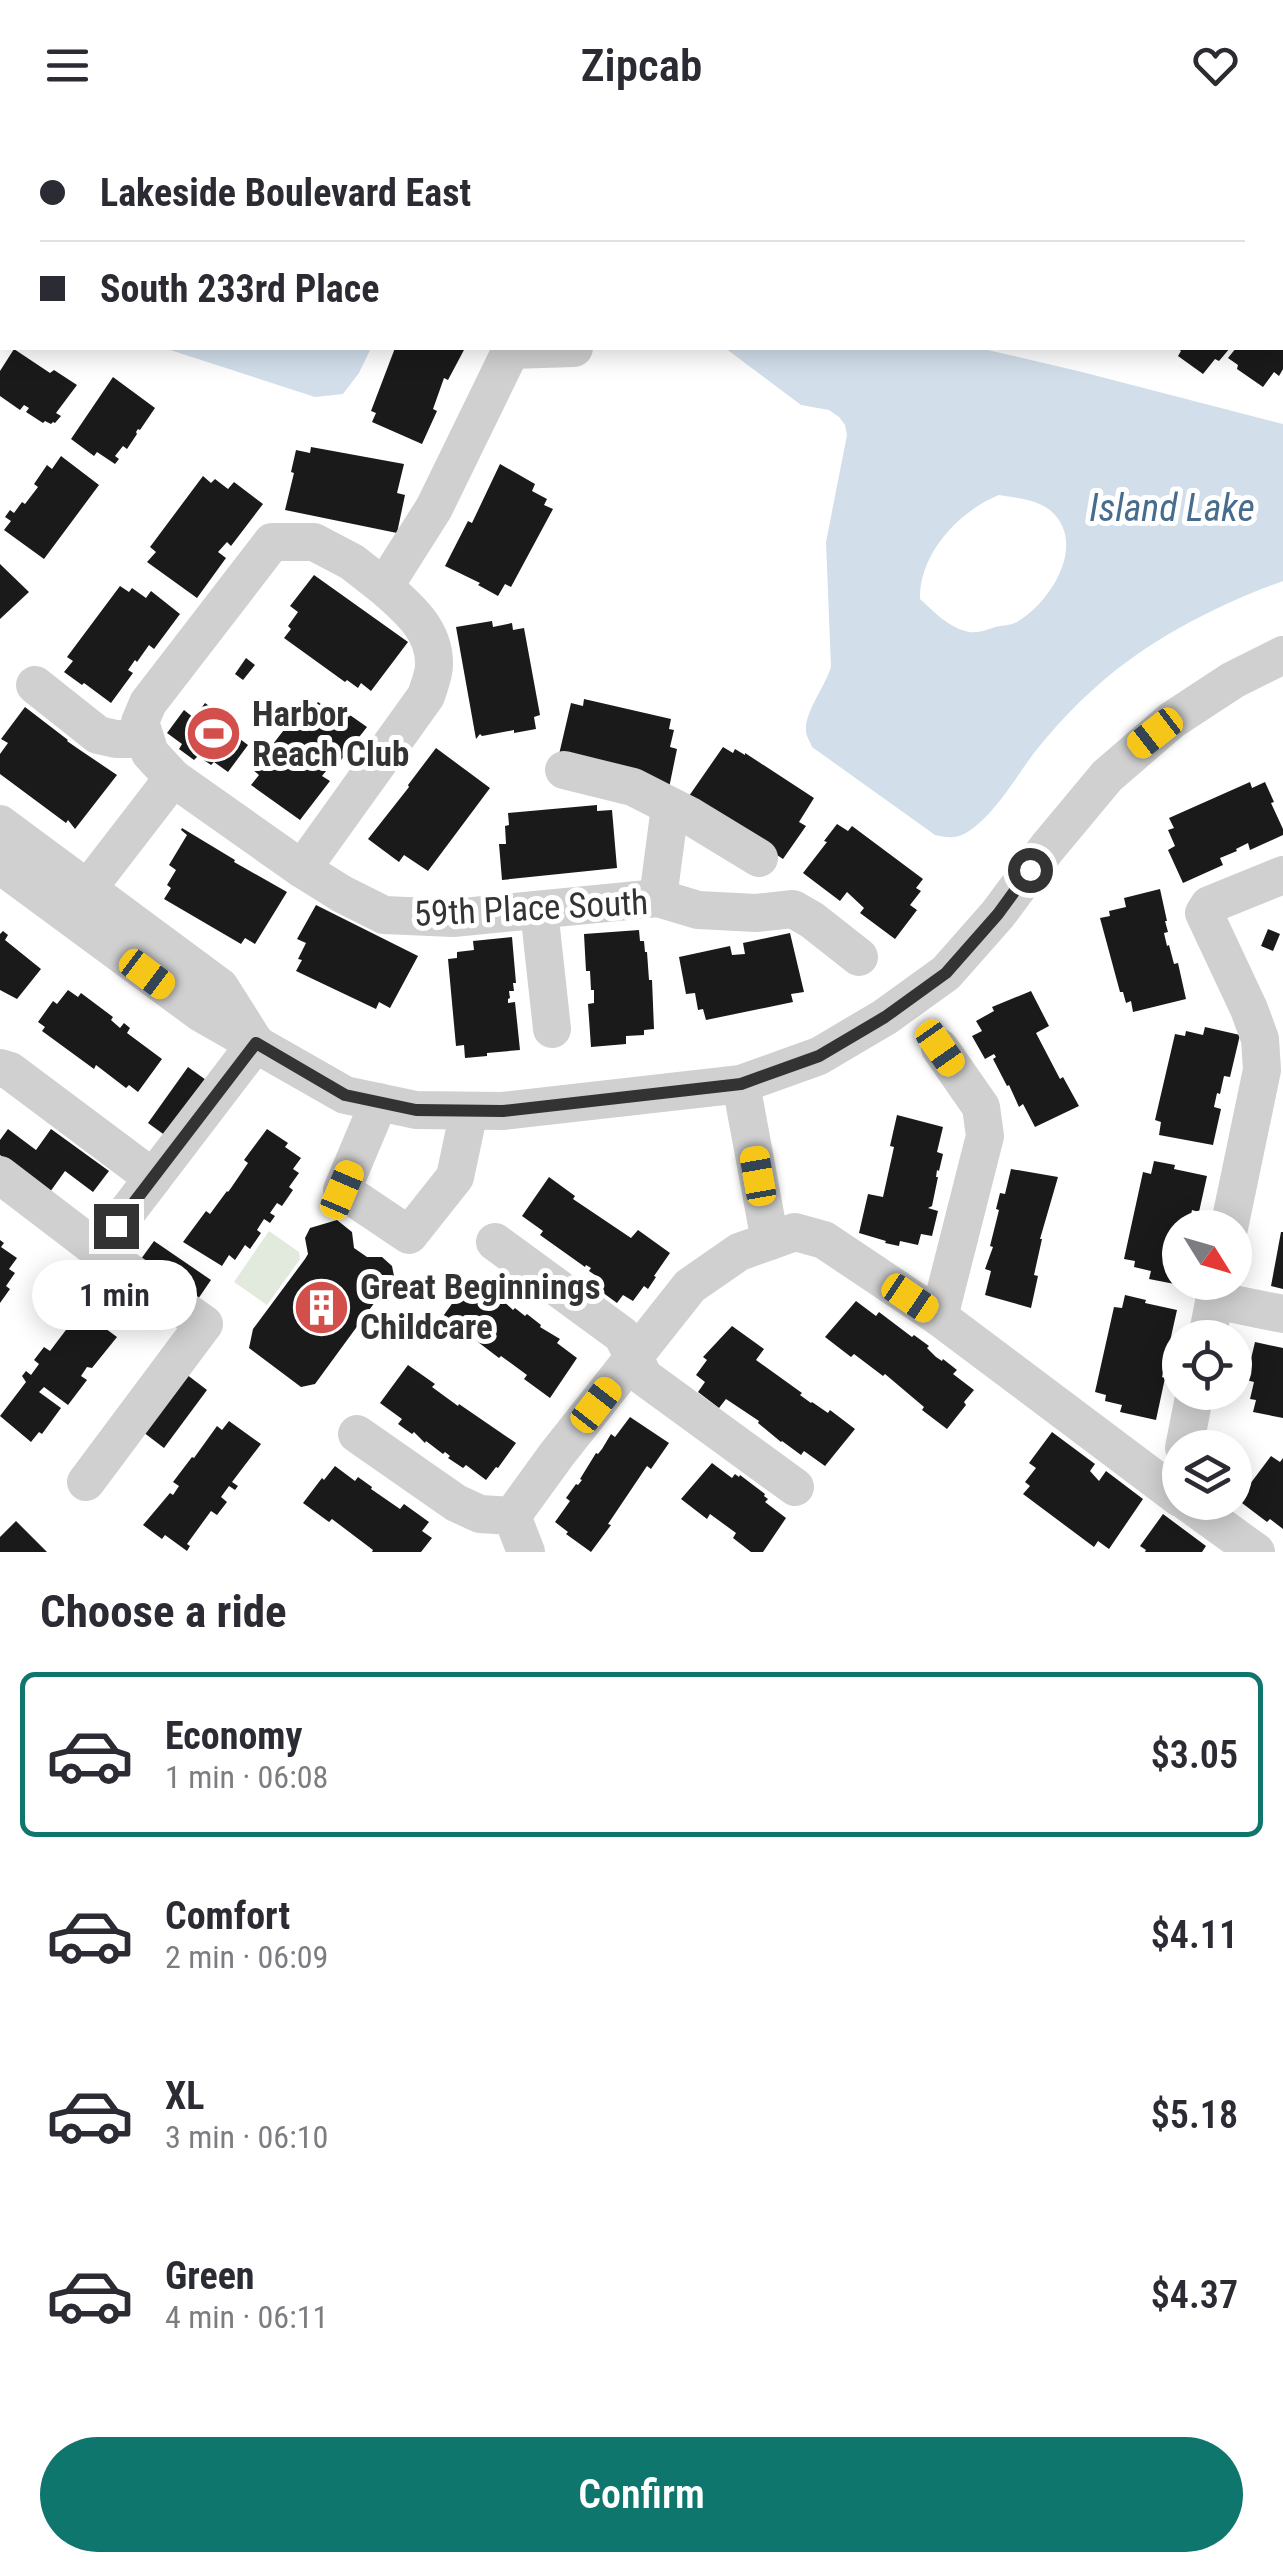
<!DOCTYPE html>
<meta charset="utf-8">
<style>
:root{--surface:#fff;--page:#f7f7f7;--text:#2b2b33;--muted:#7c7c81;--line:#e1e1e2;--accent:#0f766e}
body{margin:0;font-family:"Roboto Condensed",sans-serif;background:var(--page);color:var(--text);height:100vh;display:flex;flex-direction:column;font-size:38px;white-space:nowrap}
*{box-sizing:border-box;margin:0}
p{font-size:32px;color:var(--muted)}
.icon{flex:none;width:55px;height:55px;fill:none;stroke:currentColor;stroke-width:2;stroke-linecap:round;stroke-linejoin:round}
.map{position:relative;height:1422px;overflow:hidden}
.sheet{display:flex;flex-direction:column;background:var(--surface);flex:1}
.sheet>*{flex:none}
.hud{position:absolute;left:0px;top:0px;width:1285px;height:220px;box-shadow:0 5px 25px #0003;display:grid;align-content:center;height:220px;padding:0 40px;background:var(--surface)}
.needle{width:65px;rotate:127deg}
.controls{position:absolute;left:1162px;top:1080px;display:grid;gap:20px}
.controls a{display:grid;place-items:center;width:90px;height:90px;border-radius:50%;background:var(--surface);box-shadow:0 5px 25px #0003;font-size:50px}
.end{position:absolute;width:45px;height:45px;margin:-22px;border:12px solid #333;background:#fff;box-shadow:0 0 0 5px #fff}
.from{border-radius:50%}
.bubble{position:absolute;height:70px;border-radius:35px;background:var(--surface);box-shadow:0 5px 25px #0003;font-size:32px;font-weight:600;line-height:70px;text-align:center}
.car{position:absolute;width:30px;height:60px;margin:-30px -15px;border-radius:12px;box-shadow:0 0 8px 2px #0007;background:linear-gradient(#f5c518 24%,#345 0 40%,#f5c518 0 76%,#345 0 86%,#f5c518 0)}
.hud b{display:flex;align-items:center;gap:35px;height:95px;font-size:38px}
.hud b+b{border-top:2px solid var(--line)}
.hud i{width:25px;height:25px;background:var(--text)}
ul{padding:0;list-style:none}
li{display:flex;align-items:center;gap:30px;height:165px;margin:0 20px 15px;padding:0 20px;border:5px solid transparent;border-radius:15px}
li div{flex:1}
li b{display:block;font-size:38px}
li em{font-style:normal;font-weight:600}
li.selected{border-color:var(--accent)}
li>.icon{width:90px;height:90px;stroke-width:1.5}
h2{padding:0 40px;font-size:45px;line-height:120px}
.button{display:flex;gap:20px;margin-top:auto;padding:20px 40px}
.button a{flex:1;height:115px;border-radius:60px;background:var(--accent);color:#fff;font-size:40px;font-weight:600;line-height:115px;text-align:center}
header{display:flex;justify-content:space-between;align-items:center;height:130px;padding:0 40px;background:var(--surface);font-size:45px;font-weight:600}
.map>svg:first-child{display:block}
.green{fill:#e2e9dd}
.water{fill:#d2dfeb;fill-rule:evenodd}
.building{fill:#1a1a1a}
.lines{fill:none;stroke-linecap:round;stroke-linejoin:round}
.minor{stroke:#d0d0d0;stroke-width:38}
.route{stroke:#333;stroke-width:12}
.labels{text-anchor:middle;stroke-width:10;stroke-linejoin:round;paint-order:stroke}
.poi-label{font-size:35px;font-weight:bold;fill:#333;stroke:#fff;text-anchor:start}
.street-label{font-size:35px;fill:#333;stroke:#fff}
.water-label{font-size:38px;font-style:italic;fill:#486c8d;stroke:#fff}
</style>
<header><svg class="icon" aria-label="menu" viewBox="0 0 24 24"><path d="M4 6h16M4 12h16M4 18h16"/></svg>Zipcab<svg class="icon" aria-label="heart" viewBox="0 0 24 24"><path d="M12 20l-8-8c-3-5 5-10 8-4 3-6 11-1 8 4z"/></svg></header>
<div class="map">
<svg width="1283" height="1422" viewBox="0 0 1283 1422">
<rect width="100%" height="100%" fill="#fff"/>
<polygon class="green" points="269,1101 299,1122 300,1129 267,1175 234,1152"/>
<g class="water">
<polygon points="581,0 837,0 835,2 580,2"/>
<polygon points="164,218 371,218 359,243 343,264 315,267"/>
<path d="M 725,218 L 979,218 L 1082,242 L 1283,294 L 1283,451 C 1217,475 1150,509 1097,556 C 1074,576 1053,599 1034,623 C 1016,647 991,690 964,704 C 954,709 945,707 935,705 L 812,617 C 810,611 806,606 806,601 C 804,583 826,555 831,537 L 826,412 L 847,305 L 845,295 L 839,287 L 829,280 L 801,275 ZM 999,365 C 1016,368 1037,369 1051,381 C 1088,414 1050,473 1017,492 C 1009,496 1003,495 995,497 C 984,501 976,504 965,501 C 947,496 933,481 920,469 C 919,424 959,381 999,365 Z"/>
</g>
<g class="building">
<polygon points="395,218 465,218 448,250 444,248 433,279 437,281 422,314 372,292 376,283 371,281"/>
<polygon points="1177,218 1230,218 1219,231 1215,229 1203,244 1178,226 1181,221"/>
<polygon points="1236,218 1283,218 1283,239 1279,246 1274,242 1263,257 1237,239 1238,235 1228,228"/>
<polygon points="14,219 50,243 54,240 77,255 56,283 61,286 55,293 53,292 51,294 45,291 43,293 26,282 29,278 24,275 20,280 0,266 0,241"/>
<polygon points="113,247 155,278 140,300 138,299 136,302 137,304 127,319 123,316 115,326 119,329 115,334 97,322 94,326 71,309"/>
<polygon points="311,317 404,334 397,363 405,365 397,403 285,380 294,343 291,342 296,320 310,323"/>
<polygon points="61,326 99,355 44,429 4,400 11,391 5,387 10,380 14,383 22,372 25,374 38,357 34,354 47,335 52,339"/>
<polygon points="500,334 535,354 532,361 547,369 544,375 553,379 511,457 505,454 498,466 478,455 480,453 445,436 468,391 472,393"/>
<polygon points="203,346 211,353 215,349 228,359 234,352 263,374 231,416 227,412 218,422 226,428 197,468 147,432 156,422 150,417"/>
<polygon points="0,434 29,462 0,489"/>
<polygon points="314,445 408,512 371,561 361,553 358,558 347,550 345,552 284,508 291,499 288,496 298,482 290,476"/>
<polygon points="120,456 129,462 132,458 146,468 151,461 180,484 154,519 149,515 137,532 135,530 128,540 133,543 111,573 84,553 82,555 64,542 73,531 67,527"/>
<polygon points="492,491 493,497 512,493 513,500 524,498 540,585 534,587 536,599 514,603 514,600 482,606 480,604 476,609 456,497"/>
<polygon points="246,528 255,535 243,550 235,544"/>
<polygon points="584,569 671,589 669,599 674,600 670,617 677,619 669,658 557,633 571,573 583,576"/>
<polygon points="307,570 315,576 318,572 332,582 337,576 367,597 334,639 330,636 322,646 330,651 300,690 251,655 259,645 253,640"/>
<polygon points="205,573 237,596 232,603 248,615 228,642 214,632 211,635 198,626 194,630 179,619 182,614 167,603 184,580 194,588"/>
<polygon points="25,577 68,610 67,611 77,618 117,645 75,699 68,690 66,693 0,644 0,624 8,613 1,609"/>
<polygon points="723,617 733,623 735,619 745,625 745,623 814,668 799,692 806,696 783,729 689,666"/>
<polygon points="436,618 490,658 428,741 404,725 399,732 368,709 409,657 408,655"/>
<polygon points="1250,652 1252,658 1265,652 1274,672 1271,673 1283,699 1283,705 1250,720 1248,713 1236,719 1237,721 1220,728 1223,735 1183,753 1168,720 1175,716 1168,700 1174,698 1169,688"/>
<polygon points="597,675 597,681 612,680 617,738 502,750 499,714 506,714 505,696 509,695 508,683"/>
<polygon points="837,694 848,701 852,696 923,749 916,758 921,761 910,775 917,780 895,809 860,783 864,778 847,762 840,771 803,743 827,712 824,711"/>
<polygon points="182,698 235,730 234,732 287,762 255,814 245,808 241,814 164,769 171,758 167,755 176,740 169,735 187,705 181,700"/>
<polygon points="1160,759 1167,791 1165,791 1168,802 1164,803 1167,816 1169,815 1174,834 1178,833 1186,869 1133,882 1131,871 1126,873 1123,862 1120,862 1100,788 1110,786 1109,781 1126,777 1124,768"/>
<polygon points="316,775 418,826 390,878 379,872 376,879 296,841 302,830 298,829 306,813 297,809"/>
<polygon points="1268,799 1280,804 1273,821 1261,816"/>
<polygon points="639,800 640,811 644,811 645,822 647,822 649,850 652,850 654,899 644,900 644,905 626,906 626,914 591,917 588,874 594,873 594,860 591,860 590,841 586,841 584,804"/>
<polygon points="3,801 8,805 5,810 41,839 17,869 0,860 0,804"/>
<polygon points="790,803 804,862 791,864 793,872 706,890 703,879 698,880 695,863 686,864 679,827 730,816 732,825 745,824 743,813"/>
<polygon points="512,807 516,853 513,853 514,861 509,861 510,868 508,869 508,873 515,872 520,920 487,923 487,926 465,928 464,915 456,916 448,829 457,828 457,822 474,820 473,811"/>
<polygon points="68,860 78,867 81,863 113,887 111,890 120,898 124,893 130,898 127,903 162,929 138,962 129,955 126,958 96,935 94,939 42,901 45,897 38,892 53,871 57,874"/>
<polygon points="1031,861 1049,896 1036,903 1060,949 1063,947 1079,976 1035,997 1023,974 1019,977 1009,955 1007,956 993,929 996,927 994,924 985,929 972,906 982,901 976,891 994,881 992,877"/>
<polygon points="1205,897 1240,905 1230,947 1224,946 1220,964 1217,963 1214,977 1221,979 1213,1015 1159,1005 1161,992 1155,990 1175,904 1185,906 1186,901 1203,905"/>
<polygon points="188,937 206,950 166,1006 148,993"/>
<polygon points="897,985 943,997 937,1022 943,1024 939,1041 937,1040 936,1047 938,1047 932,1076 928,1078 938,1081 932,1106 921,1104 918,1115 900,1111 899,1116 885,1113 886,1111 859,1103 868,1064 883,1067 894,1017 890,1016"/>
<polygon points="8,999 36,1020 51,999 109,1041 93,1062 65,1041 50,1062 0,1025 0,1010"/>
<polygon points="267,999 288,1013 285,1017 301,1028 293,1039 299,1043 289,1057 293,1060 282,1076 277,1073 270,1083 275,1086 270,1093 264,1089 257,1100 261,1103 250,1119 245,1115 235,1130 229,1125 222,1136 183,1112 206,1081 210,1084 227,1061 228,1062 231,1058 248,1033 244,1030"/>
<polygon points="1154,1031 1175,1035 1174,1039 1207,1046 1199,1082 1192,1080 1189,1093 1192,1094 1191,1098 1180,1098 1180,1152 1186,1152 1185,1156 1149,1149 1151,1141 1134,1137 1135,1131 1124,1129 1143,1042 1151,1044"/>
<polygon points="1011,1039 1058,1047 1040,1109 1042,1109 1034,1145 1038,1146 1031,1178 985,1165 991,1141 985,1139 993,1117 990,1116 999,1080 996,1079 1000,1063 1005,1064"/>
<polygon points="549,1047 575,1066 573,1069 631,1108 638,1100 670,1123 654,1146 656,1147 648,1159 644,1156 633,1171 623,1165 617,1173 595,1157 601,1149 589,1141 591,1138 586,1135 585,1137 540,1105 543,1101 522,1086"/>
<polygon points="337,1090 352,1102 354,1118 367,1127 382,1127 392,1136 394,1146 315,1254 301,1257 249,1218 253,1199 305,1129 308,1124 305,1108 310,1098"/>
<polygon points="1281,1102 1283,1102 1283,1159 1271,1156"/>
<polygon points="0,1110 4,1113 1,1117 17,1128 9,1139 15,1143 6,1156 10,1159 0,1173"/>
<polygon points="154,1111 211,1150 198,1169 141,1129"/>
<polygon points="57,1140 72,1151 66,1160 51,1149"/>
<polygon points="472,1153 492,1168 495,1163 513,1180 515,1178 525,1186 527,1184 541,1195 540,1197 560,1209 557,1213 577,1228 550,1268 524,1249 527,1245 501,1226 499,1228 470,1206 467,1209 441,1189 459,1164 462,1166"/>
<polygon points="83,1160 98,1170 93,1179 77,1168"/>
<polygon points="1125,1165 1146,1170 1145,1173 1177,1180 1162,1247 1165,1248 1156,1290 1120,1282 1122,1275 1105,1271 1106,1265 1095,1262 1114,1177 1122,1178"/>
<polygon points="856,1171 876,1186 879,1182 912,1207 914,1205 929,1216 927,1218 936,1227 942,1231 943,1229 957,1240 953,1244 974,1260 964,1272 966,1275 947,1299 922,1280 924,1277 885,1244 883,1246 854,1224 851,1227 825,1207"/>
<polygon points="74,1181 95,1197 98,1193 117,1207 92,1238 87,1237 81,1246 87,1250 68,1275 44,1257 39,1262 61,1278 42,1304 39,1302 31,1312 0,1286 26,1252 22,1246 26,1241 31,1245 39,1234 34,1230 44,1217 50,1221 75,1188 71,1185"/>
<polygon points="732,1196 764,1219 756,1230 802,1263 800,1265 811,1273 812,1272 828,1283 830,1280 855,1299 825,1336 804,1321 801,1325 782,1311 781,1312 758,1293 759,1291 726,1269 719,1278 698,1262 705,1252 696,1245 707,1230 703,1227"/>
<polygon points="1255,1212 1283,1218 1283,1288 1253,1282 1256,1270 1250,1269 1254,1252 1246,1250"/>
<polygon points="408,1235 435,1254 432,1257 458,1276 459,1274 516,1313 498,1338 496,1337 486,1350 466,1335 463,1338 448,1328 450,1326 445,1322 443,1324 426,1311 425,1313 414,1302 412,1304 398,1294 402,1289 380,1273"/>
<polygon points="186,1244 207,1260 164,1318 143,1302"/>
<polygon points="630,1287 669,1313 651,1339 647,1336 608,1394 611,1395 591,1422 566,1404 568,1402 555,1392 570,1371 566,1368 576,1354 578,1355 582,1350 580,1349 596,1323 598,1324 602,1319 611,1304 615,1307"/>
<polygon points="229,1291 261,1314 232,1352 238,1356 235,1360 229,1356 221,1367 227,1372 217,1385 211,1381 187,1414 190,1416 187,1421 165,1405 162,1409 143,1395 170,1363 173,1365 179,1356 173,1352 192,1327 194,1328 217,1296 222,1300"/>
<polygon points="1052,1302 1095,1334 1090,1341 1099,1351 1106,1341 1143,1369 1109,1419 1098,1411 1094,1417 1023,1364 1030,1356 1025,1352 1036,1338 1029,1333"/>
<polygon points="1271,1326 1280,1332 1283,1328 1283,1399 1270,1389 1267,1392 1238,1370"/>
<polygon points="712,1333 732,1348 735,1344 739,1347 740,1345 765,1364 764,1366 768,1369 765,1372 786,1388 763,1422 751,1422 733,1408 736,1403 710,1384 707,1389 681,1369"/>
<polygon points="335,1336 355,1351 358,1347 372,1357 371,1359 400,1379 404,1374 429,1392 422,1401 432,1408 421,1422 372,1422 373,1420 332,1389 329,1392 303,1373 322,1348 324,1350"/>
<polygon points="1163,1384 1206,1416 1202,1422 1145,1422 1146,1420 1140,1416"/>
<polygon points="16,1391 47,1422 0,1422 0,1407"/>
</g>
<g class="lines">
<g class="minor">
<polyline points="984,2 985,0"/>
<polyline points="1282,166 1283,166"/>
<polyline points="509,218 511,220 434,378 384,457 352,432 314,412 272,412 148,573 140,592 150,623 173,648 302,739 342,764 384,785 453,788 658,768 698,780 756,783 793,779 812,790 859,827"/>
<polyline points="511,220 574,218"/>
<polyline points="35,555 98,605 116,609 144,609"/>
<polyline points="564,640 633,657 690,686 759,728"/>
<polyline points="0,694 220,857 254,911"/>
<polyline points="0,735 201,883 345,965 416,980 503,981 741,954 819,926 885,887 946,843 998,784 1047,718 1107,646 1172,590 1233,550 1283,525"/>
<path d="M 302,739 L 426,566 C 429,556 434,545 434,535 C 435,500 408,478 384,457"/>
<polyline points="658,768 670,677"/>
<polyline points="72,779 173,648"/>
<polyline points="539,780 552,899"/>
<polyline points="0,938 10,941 153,1048"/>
<polyline points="741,954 770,1111"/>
<polyline points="379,972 342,1060 409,1105 455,1047 469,981"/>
<polyline points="0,1045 98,1120 204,1194 86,1352"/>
<polyline points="1229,1098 1262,940 1260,909 1249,879 1204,783 1209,775 1283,745"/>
<polyline points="495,1112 622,1205 644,1247 795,1357"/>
<polyline points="98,1120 256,913"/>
<polyline points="1214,1170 1283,1184"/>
<polyline points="939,1187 985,1006 981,977 940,918"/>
<polyline points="1207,1208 1218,1152"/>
<polyline points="357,1304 456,1373 480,1384 512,1386 526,1422"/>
<polyline points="1184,1318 1195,1262"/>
<polyline points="1187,1372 1256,1422"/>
<polyline points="512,1386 557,1324 690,1156 739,1122 795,1102 824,1110 939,1187 1180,1368"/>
</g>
</g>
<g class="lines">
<polyline class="route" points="116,1096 256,913 345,965 416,980 503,981 741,954 819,926 885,887 946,843 998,784 1030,740"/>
</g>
<defs>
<symbol id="stadium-disc" viewBox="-11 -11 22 22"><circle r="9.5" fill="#d34f4c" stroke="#fff"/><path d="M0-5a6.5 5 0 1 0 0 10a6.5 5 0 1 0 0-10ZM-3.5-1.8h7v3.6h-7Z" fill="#fff"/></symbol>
<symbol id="building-disc" viewBox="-11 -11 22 22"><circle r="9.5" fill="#d34f4c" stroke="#fff"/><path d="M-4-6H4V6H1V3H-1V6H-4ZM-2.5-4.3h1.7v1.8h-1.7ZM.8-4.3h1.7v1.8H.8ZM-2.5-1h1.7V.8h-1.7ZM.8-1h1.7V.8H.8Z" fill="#fff"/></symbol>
</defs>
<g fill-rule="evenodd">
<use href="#stadium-disc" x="182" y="572" width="63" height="63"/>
<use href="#building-disc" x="290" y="1146" width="63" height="63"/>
</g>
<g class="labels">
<g class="poi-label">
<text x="252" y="596">Harbor<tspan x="252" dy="40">Reach Club</tspan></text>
<text x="360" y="1169">Great Beginnings<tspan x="360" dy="40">Childcare</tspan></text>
</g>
<g class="street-label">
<text transform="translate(531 778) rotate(-3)" y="12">59th Place South</text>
</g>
<g class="water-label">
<text x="1172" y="391">Island Lake</text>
</g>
</g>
</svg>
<div class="controls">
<a><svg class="needle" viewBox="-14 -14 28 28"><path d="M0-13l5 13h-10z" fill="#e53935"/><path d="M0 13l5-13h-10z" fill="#7c7c81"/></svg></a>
<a><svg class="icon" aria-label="locate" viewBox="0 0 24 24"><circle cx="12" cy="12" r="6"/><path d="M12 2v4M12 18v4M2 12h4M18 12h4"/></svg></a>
<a><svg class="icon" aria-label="layers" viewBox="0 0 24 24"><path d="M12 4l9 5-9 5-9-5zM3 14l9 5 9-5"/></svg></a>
</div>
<i class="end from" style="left:1030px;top:740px"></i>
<i class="end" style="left:116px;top:1096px"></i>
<div class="bubble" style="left:32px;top:1130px;width:165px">1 min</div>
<i class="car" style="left:1155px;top:603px;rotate:232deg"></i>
<i class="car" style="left:147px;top:844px;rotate:127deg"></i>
<i class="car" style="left:940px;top:918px;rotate:145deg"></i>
<i class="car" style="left:758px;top:1046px;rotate:350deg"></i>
<i class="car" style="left:342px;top:1060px;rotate:23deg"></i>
<i class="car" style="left:910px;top:1168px;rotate:124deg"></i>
<i class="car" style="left:596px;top:1275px;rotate:38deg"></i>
<div class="hud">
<b><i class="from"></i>Lakeside Boulevard East</b>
<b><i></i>South 233rd Place</b>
</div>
</div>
<section class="sheet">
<h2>Choose a ride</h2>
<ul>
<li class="selected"><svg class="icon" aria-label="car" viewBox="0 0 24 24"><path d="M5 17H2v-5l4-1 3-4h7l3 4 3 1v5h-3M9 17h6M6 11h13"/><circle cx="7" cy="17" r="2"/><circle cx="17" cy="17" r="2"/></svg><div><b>Economy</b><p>1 min · 06:08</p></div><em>$3.05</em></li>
<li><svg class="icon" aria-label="car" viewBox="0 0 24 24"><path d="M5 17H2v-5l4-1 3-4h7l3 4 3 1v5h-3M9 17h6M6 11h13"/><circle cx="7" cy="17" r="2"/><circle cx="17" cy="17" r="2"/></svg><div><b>Comfort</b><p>2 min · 06:09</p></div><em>$4.11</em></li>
<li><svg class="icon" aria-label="car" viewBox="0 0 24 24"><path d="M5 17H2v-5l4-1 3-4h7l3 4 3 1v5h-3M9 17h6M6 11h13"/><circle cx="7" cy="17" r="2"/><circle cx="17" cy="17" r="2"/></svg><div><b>XL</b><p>3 min · 06:10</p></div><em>$5.18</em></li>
<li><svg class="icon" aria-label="car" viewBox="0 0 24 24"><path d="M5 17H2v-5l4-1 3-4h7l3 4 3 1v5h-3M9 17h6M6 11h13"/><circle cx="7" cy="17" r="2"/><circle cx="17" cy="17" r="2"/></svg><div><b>Green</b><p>4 min · 06:11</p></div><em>$4.37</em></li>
</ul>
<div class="button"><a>Confirm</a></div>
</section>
